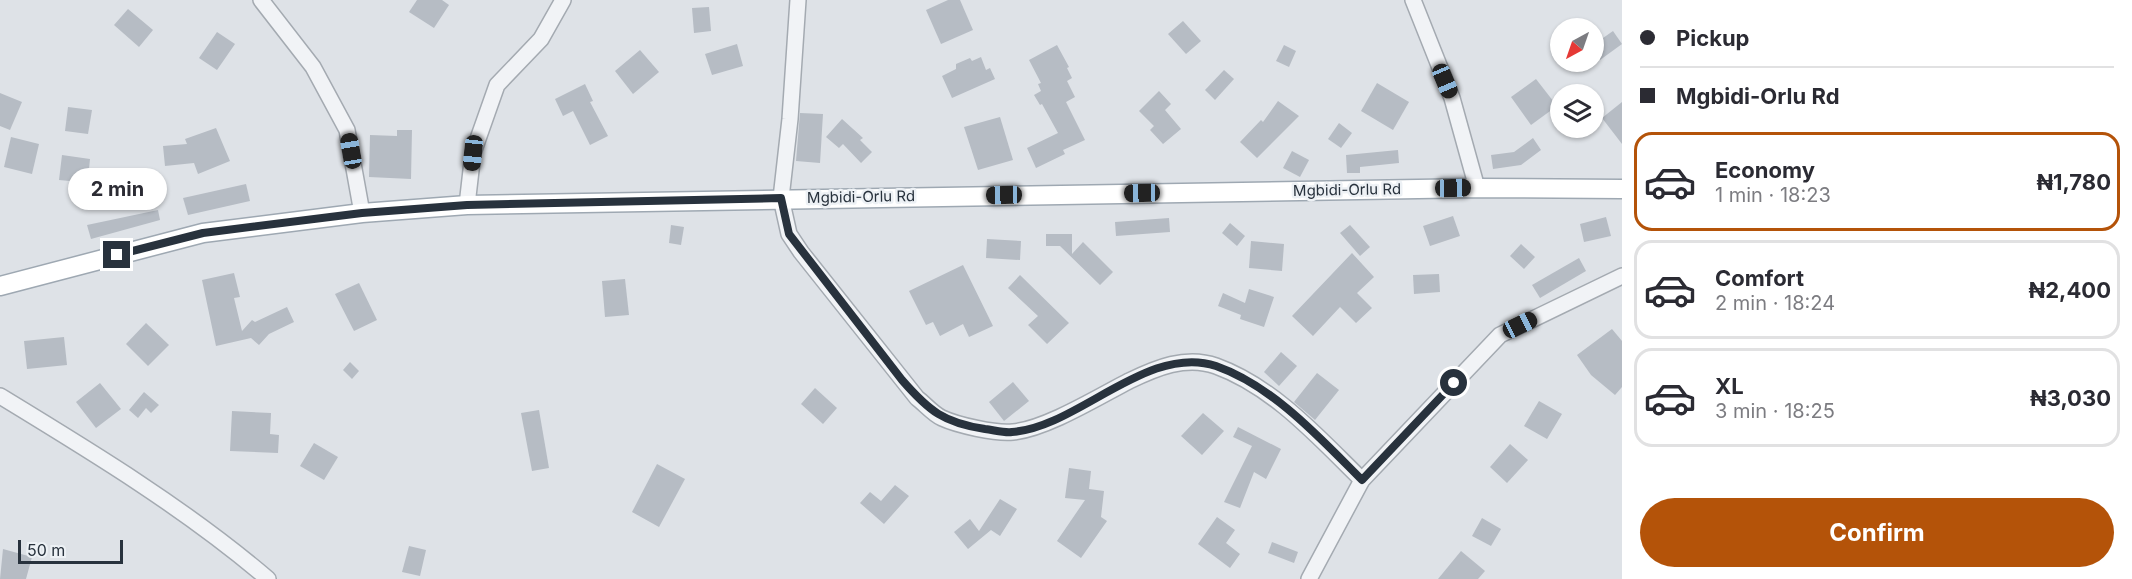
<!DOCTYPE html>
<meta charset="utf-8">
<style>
:root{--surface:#fff;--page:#f2f2f3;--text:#2b2b33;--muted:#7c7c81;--line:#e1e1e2;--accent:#b45309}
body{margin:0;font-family:Inter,sans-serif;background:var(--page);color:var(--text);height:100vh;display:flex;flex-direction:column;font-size:22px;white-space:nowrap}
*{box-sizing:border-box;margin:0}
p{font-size:20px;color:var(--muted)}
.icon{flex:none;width:33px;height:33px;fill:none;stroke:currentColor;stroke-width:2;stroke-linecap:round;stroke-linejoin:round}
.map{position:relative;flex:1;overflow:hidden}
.sheet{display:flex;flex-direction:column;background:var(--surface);width:510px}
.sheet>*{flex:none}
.hud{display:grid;align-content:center;height:132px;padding:0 18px;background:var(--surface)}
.needle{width:39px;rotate:220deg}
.buttons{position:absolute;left:1550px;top:18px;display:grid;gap:12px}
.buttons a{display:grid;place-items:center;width:54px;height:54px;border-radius:50%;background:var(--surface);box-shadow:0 2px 4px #0004;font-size:30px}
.scale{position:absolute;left:18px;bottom:15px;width:105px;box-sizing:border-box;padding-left:6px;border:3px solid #28323d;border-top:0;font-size:16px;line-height:21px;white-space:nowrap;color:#28323d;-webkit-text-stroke:4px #edf1f5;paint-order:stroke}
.end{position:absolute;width:27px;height:27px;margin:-14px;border:8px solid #28323d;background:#fff;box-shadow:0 0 0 3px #fff}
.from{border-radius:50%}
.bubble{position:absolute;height:42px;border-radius:21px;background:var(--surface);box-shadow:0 2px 4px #0004;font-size:20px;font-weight:700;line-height:42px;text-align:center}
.car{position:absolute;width:18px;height:36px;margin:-18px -9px;border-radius:8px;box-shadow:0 0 4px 2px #0007;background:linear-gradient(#222 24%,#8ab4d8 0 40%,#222 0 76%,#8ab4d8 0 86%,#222 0)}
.hud b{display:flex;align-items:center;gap:21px;height:57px;font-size:22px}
.hud b+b{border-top:2px solid var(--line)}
.hud i{width:15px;height:15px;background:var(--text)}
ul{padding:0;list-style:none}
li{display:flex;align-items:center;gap:18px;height:99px;margin:0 12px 9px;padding:0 6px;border:3px solid var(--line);border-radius:18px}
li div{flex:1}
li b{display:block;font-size:22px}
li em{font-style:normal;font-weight:700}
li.on{border-color:var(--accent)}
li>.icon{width:54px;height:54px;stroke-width:1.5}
.button{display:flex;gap:12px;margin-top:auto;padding:12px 18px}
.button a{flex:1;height:69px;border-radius:36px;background:var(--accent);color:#fff;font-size:24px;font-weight:700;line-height:69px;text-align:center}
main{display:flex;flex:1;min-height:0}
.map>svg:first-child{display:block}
.building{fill:#b6bcc4}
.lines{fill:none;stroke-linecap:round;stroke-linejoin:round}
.minor-casing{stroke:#a4aab1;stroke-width:18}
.major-casing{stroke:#9ea8b2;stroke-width:21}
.minor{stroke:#f1f3f6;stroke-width:15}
.major{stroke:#fff;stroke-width:18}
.route{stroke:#28323d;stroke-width:8}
.labels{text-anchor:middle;stroke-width:5;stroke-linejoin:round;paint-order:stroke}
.street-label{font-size:15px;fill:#28323d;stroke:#edf1f5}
</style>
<main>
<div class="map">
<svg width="1622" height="579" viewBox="0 0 1622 579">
<rect width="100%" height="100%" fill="#dee2e7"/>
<g class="building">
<polygon points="417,0 442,0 449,5 434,28 409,12"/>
<polygon points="948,0 960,0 973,30 941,44 926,10"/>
<polygon points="709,7 711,31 694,33 692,8"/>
<polygon points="128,9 153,30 139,47 114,25"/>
<polygon points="1183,21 1201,41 1186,54 1168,34"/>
<polygon points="1613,31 1622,44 1600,60 1593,45"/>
<polygon points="217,32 235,44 217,70 199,58"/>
<polygon points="737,44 743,66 712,75 705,54"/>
<polygon points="1057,45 1069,67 1067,68 1072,78 1067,81 1075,97 1066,102 1085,140 1063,150 1065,154 1036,168 1027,148 1058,133 1042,104 1040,105 1034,95 1041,91 1038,84 1041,83 1029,60"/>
<polygon points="1284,45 1296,51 1289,67 1276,61"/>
<polygon points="640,50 659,72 633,94 615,71"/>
<polygon points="981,57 986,70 990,68 995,79 952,98 942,76 956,69 956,64 970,58 972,61"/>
<polygon points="1224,70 1234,79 1215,100 1205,90"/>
<polygon points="1536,79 1557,106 1531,125 1511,97"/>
<polygon points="1377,83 1409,102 1393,130 1361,111"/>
<polygon points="585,84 593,101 590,102 608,136 590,145 573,111 563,116 555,99"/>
<polygon points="1159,91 1171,104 1165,110 1181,129 1163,144 1150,130 1154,126 1139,111"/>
<polygon points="0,93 22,102 10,130 0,126"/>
<polygon points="1278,101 1299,116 1257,158 1240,142 1261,120 1263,122"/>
<polygon points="1622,102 1622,144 1602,118"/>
<polygon points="68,107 92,110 88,134 65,131"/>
<polygon points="800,113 823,114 820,163 796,161"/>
<polygon points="1000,117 1013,160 978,170 964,127"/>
<polygon points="842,119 863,138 860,140 872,152 861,163 843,144 839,148 826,137"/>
<polygon points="1339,123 1352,133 1341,148 1328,139"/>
<polygon points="216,128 230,161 198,174 194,163 165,166 163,146 187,144 185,139"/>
<polygon points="397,130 412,130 411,179 369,177 370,135 397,136"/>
<polygon points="11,137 39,144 32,174 4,167"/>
<polygon points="1533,138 1541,150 1521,165 1493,169 1491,155 1514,152"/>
<polygon points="1398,150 1399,163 1360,167 1360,173 1347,173 1346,155"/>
<polygon points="1292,151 1309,160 1300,177 1283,168"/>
<polygon points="62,155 90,159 89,169 121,178 114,203 98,199 100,189 90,186 91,183 59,180"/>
<polygon points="246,184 250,201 188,215 183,198"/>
<polygon points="158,210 160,220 91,239 87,225"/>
<polygon points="1453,216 1460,236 1430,246 1423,226"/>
<polygon points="1606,217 1611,236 1584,242 1580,224"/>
<polygon points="1169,218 1170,232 1116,236 1115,222"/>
<polygon points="1230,223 1245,236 1237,246 1222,233"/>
<polygon points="671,225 684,227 681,245 669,243"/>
<polygon points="1350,225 1370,247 1360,256 1340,233"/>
<polygon points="1046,234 1072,234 1072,254 1083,242 1113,272 1100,285 1060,246 1046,246"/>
<polygon points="987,239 1021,241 1020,260 986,258"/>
<polygon points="1251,241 1284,244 1282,271 1249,268"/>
<polygon points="1521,244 1535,257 1524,269 1510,256"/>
<polygon points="1352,253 1374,277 1357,293 1372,308 1356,323 1340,307 1313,336 1292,316"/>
<polygon points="1579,258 1586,271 1540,298 1532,285"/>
<polygon points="963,265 993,326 969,337 963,324 940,336 933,322 926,325 909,291"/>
<polygon points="234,273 240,297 234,298 242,331 252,320 255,322 287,307 294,322 269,334 259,345 251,338 216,346 202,280"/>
<polygon points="1439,274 1440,292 1414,294 1413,275"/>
<polygon points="1020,275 1069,323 1047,344 1028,325 1038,316 1008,288"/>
<polygon points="625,279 629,315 605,317 602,281"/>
<polygon points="359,283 377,320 354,331 335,294"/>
<polygon points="1249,289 1274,297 1264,327 1240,319 1241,315 1218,306 1223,293 1245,303"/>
<polygon points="146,323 169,345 148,366 126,344"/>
<polygon points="1612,329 1622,341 1622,387 1615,395 1591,375 1577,355"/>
<polygon points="64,337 67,365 27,369 24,341"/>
<polygon points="1281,352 1297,366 1279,386 1264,372"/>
<polygon points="350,362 359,371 352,379 343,370"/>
<polygon points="1317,373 1339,390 1315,420 1294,402"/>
<polygon points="1013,382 1029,401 1004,421 989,402"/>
<polygon points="100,383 121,409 96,428 76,402"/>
<polygon points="815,388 837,408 823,424 801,404"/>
<polygon points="144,392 159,405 151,413 146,408 138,418 129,410"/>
<polygon points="1539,401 1562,414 1547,439 1524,426"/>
<polygon points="539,410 549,468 532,471 521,413"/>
<polygon points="232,411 271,413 270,434 279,435 278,453 230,451"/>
<polygon points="1203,413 1224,431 1202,455 1181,436"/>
<polygon points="1238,427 1281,449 1266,479 1254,472 1240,508 1224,502 1252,446 1233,437"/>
<polygon points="314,443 338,457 324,480 300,466"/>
<polygon points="1510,444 1528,460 1507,483 1490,467"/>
<polygon points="657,464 685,479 659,527 632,512"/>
<polygon points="1069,468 1091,471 1089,489 1104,491 1101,517 1107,521 1081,558 1057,541 1085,500 1065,498"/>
<polygon points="895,485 909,496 884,524 860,503 870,492 881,501"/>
<polygon points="1000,499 1017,509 1000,536 991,530 968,549 954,532 970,519 979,531"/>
<polygon points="1217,517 1235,530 1226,543 1240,554 1230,568 1198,544"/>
<polygon points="1482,518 1501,529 1491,546 1472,536"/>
<polygon points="1272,542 1298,552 1294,563 1268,553"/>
<polygon points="409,546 426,550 420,576 402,572"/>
<polygon points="3,549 32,557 26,579 0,579"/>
<polygon points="1461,551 1485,571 1478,579 1438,579"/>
</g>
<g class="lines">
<defs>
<g id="minor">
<polyline points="261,0 313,67 347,130 362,213"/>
<path d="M 798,0 L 790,119 L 781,198 L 789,234 L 801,252 L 917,398 C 925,404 933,414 942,418 C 957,425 996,434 1013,432 C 1046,429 1098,397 1129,381 C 1156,368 1186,355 1216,366 C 1274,387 1319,438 1362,480"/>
<polyline points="1413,0 1452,98 1477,188"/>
<polyline points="467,205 473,153 497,85 541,39 563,0"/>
<path d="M 0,396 C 92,452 186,509 268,579"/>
<polyline points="1309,579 1362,480 1500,335 1622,276"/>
</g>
<polyline id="major" points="0,286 203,233 362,213 467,205 1477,188 1622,189"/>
</defs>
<use href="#minor" class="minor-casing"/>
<use href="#major" class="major-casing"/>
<use href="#minor" class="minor"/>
<use href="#major" class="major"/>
</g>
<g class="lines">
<path class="route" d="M 117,255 L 203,233 L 362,213 L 467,205 L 781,198 L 789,234 L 902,380 C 929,411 944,423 985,429 C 994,430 1004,433 1012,432 C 1077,428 1148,343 1216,366 C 1273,386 1320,438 1362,480 L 1454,383"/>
</g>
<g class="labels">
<g class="street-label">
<text transform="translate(1347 190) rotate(-1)" y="5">Mgbidi-Orlu Rd</text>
<text transform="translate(861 197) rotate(-1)" y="5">Mgbidi-Orlu Rd</text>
</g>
</g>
</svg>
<div class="buttons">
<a><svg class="needle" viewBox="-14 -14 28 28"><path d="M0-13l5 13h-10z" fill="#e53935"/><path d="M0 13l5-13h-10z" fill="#7c7c81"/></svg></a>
<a><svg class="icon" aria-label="layers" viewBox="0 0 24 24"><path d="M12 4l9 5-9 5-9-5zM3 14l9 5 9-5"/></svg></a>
</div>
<div class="scale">50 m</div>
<i class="end from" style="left:1454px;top:383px"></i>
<i class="end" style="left:117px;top:255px"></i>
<div class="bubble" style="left:68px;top:168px;width:99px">2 min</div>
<i class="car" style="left:1445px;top:81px;rotate:157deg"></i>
<i class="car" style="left:351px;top:151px;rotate:350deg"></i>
<i class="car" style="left:473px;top:153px;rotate:186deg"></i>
<i class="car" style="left:1453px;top:188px;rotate:89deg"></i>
<i class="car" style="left:1142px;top:193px;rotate:269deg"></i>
<i class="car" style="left:1004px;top:195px;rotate:269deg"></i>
<i class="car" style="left:1520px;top:325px;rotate:64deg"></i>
</div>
<section class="sheet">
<div class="hud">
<b><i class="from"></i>Pickup</b>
<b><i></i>Mgbidi-Orlu Rd</b>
</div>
<ul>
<li class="on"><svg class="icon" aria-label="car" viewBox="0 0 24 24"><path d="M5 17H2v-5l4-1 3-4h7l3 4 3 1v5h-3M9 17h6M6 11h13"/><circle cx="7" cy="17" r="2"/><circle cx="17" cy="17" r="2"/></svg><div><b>Economy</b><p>1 min · 18:23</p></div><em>₦1,780</em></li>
<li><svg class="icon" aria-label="car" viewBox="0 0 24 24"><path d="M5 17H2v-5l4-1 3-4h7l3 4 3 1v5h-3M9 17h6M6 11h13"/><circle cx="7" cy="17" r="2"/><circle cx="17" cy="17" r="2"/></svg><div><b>Comfort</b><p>2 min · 18:24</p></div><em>₦2,400</em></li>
<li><svg class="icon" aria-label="car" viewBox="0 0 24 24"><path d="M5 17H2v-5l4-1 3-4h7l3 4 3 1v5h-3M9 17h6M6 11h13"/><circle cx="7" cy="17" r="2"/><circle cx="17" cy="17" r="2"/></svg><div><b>XL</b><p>3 min · 18:25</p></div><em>₦3,030</em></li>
</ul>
<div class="button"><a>Confirm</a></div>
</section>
</main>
